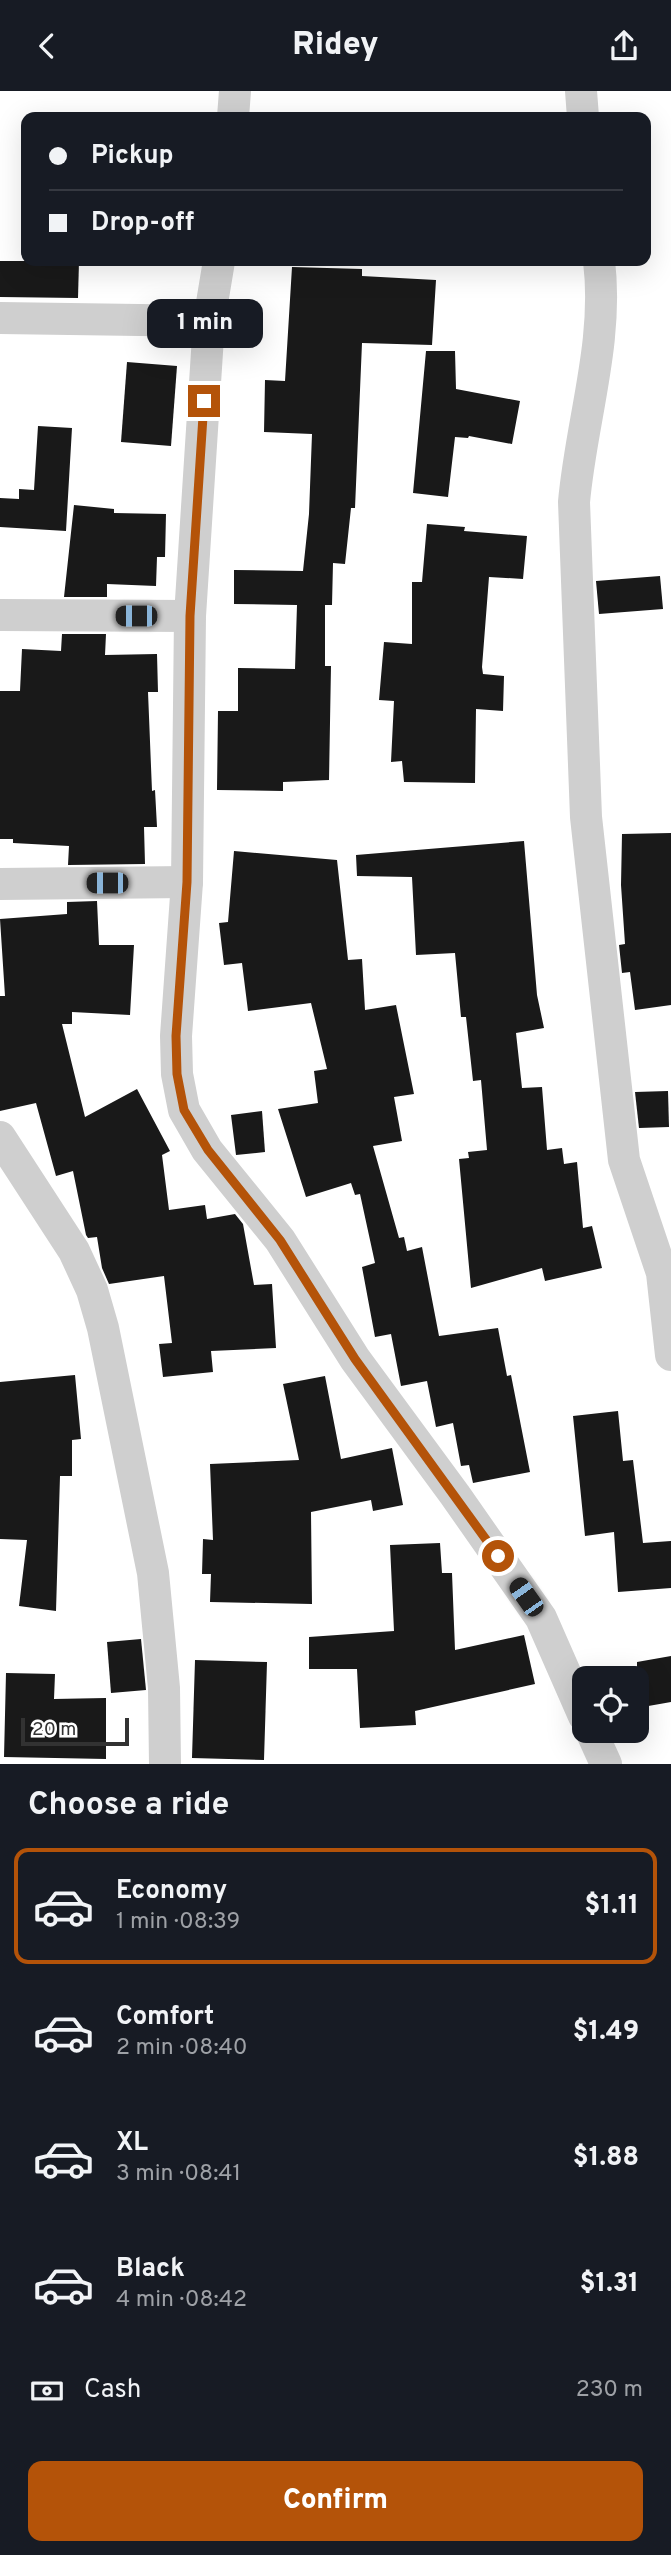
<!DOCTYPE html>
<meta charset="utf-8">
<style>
:root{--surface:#171b24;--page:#242831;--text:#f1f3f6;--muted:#9ea1a6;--line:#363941;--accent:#b45309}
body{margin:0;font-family:Overpass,sans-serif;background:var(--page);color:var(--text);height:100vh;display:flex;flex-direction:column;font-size:26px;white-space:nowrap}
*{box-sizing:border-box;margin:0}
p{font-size:23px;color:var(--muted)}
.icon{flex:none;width:38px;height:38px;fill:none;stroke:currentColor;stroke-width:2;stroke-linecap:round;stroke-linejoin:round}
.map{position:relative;height:1673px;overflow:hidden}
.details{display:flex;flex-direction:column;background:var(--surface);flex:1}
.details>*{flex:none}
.hud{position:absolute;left:21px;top:21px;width:630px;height:154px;border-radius:14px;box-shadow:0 7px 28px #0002;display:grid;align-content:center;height:154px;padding:0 28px;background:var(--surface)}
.fabs{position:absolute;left:572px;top:1575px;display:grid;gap:14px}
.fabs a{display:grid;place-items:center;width:77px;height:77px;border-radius:14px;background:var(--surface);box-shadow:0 7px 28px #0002;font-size:35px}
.scale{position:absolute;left:21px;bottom:18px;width:108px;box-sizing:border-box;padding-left:7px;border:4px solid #323232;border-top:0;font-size:19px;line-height:24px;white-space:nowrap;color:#323232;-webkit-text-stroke:5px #fff;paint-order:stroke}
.end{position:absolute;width:32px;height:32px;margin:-16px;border:9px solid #b45309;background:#fff;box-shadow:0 0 0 4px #fff}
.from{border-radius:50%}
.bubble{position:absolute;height:49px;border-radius:14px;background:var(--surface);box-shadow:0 7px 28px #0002;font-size:23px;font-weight:800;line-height:49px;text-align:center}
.car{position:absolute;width:21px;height:42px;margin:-21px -10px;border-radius:9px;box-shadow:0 0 5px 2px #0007;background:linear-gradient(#222 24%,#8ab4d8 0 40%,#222 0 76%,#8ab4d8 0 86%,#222 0)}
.hud b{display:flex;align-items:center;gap:24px;height:66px;font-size:26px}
.hud b+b{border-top:2px solid var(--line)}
.hud i{width:18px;height:18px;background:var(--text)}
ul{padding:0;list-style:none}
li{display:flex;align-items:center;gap:21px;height:116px;margin:0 14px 10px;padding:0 14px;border:4px solid transparent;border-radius:14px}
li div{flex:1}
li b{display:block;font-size:26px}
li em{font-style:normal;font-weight:800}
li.active{border-color:var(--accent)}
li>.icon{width:63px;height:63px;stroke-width:1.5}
h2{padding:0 28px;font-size:32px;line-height:84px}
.pay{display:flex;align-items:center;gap:18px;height:77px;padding:0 28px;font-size:26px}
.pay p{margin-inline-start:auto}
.action{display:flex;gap:14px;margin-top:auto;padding:14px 28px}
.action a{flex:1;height:80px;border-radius:14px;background:var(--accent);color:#fff;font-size:28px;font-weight:800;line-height:80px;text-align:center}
header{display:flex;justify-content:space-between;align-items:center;height:91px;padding:0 28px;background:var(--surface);font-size:32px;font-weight:800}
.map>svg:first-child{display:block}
.building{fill:#191919}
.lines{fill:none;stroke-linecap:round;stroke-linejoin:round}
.street{stroke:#cfcfcf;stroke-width:32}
.route{stroke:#b45309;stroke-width:9}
</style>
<header><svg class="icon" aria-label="back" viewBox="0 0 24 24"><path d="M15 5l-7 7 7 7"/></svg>Ridey<svg class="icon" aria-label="share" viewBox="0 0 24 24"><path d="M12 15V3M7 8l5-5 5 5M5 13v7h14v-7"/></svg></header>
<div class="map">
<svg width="671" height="1673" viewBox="0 0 671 1673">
<rect width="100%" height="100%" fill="#fff"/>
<g class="building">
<polygon points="0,170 79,170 78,207 0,206"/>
<polygon points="292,176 362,178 362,185 436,189 432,254 362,252 355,417 351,417 345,473 333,472 332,514 325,514 325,575 331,575 329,689 283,691 283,700 217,699 218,620 238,620 238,577 295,578 297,514 234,513 234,479 303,480 309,423 312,343 264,341 265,289 285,290"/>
<polygon points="426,260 455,260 456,298 520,310 512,353 469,345 468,347 455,346 448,406 413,402"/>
<polygon points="127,271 177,275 171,355 121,351"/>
<polygon points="38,335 72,337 66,440 0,436 0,407 19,408 19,398 34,399"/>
<polygon points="74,414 114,418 114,422 166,423 165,466 157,466 156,495 107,493 107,506 64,506"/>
<polygon points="427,433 465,436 464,440 527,445 523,488 489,486 482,576 483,583 504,585 503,620 476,618 475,692 404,691 402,670 391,671 394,610 379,609 384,551 412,553 412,491 422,491"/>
<polygon points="660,485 663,518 599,523 596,490"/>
<polygon points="62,543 106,543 105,564 157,563 158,601 148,601 152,700 155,699 157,736 144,736 145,773 68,774 69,755 13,752 13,748 0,748 0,600 20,600 22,558 61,560"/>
<polygon points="671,742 671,914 635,919 630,881 622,882 619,854 625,853 621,794 622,743"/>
<polygon points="524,750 537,904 544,937 516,942 522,997 542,996 547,1059 562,1057 564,1073 577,1071 583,1137 592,1135 602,1177 545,1190 542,1177 471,1197 459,1068 469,1067 468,1061 487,1059 481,989 473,990 466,926 461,926 455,862 416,864 412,786 357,785 356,764"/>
<polygon points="234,760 337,769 348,869 362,868 365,919 396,914 414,1003 394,1006 402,1050 373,1055 399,1147 404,1146 407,1160 422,1156 439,1245 498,1237 507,1285 511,1284 530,1381 473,1392 469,1374 461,1375 453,1332 436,1336 427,1290 401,1295 391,1243 375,1246 362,1176 375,1172 360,1103 355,1104 351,1092 306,1106 278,1018 318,1012 314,980 327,978 311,912 248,920 242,872 224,874 219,832 228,831"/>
<polygon points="97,810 99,854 134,854 130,924 72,921 72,933 62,933 85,1026 137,998 170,1060 162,1064 169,1119 205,1114 207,1128 235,1123 243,1133 254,1194 272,1193 276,1257 211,1260 213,1281 163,1286 159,1253 172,1252 164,1185 109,1193 102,1177 97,1146 88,1147 86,1144 73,1080 56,1085 36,1012 0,1020 0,905 5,905 0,828 67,823 67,811"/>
<polygon points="668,1000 669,1036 639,1037 635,1001"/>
<polygon points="262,1020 265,1061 236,1064 231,1024"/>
<polygon points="75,1284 81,1348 72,1349 72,1385 60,1385 56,1520 19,1515 27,1449 0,1448 0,1291"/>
<polygon points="325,1285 341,1368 392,1357 403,1414 373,1420 371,1409 311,1421 312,1513 210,1511 211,1483 202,1483 203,1448 213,1449 210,1373 299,1369 283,1293"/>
<polygon points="618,1320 623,1370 633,1369 643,1452 671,1450 671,1497 618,1501 614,1441 585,1445 573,1325"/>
<polygon points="440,1452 442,1482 452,1482 455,1559 524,1544 535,1593 415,1620 416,1634 360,1637 357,1578 309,1578 309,1546 394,1540 390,1454"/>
<polygon points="141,1548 146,1599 111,1602 107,1551"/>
<polygon points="671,1565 671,1611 637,1617 637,1571"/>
<polygon points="195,1569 267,1571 264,1669 192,1667"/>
<polygon points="6,1582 55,1583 54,1608 106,1607 106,1668 4,1666"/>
</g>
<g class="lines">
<g class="street">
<polyline points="581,0 583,26"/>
<polyline points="233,26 235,0"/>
<polyline points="219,170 209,230 190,525 187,791 176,945 177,983 184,1019 207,1059 280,1149 355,1268 455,1404 541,1527 584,1625"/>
<path d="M 599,170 C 609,251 581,331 574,411 L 586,726 L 624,1069 L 662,1182 L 671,1264"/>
<polyline points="0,227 209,230"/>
<polyline points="0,524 190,525"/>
<polyline points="0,793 187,791"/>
<polyline points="0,1046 74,1160 92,1199 103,1237 153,1482 164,1597 165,1673"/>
<polyline points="591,1640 606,1673"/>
</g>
</g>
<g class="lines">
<polyline class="route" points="204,310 190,525 187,791 176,945 177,983 184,1019 208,1059 280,1149 355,1268 498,1465"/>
</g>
</svg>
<div class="fabs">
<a><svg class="icon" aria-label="locate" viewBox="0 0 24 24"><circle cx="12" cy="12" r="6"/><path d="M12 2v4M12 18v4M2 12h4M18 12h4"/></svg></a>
</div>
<div class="scale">20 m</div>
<i class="end from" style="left:498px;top:1465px"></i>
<i class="end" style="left:204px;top:310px"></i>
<div class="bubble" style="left:147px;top:208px;width:116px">1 min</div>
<i class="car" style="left:136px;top:525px;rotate:270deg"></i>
<i class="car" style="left:107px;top:792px;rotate:270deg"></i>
<i class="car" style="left:526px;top:1506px;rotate:325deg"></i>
<div class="hud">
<b><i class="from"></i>Pickup</b>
<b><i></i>Drop-off</b>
</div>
</div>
<section class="details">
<h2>Choose a ride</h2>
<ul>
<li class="active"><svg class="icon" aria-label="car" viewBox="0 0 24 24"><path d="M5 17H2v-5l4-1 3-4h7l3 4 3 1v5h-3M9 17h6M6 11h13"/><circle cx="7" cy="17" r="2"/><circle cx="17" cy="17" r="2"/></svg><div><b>Economy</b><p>1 min · 08:39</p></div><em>$1.11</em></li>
<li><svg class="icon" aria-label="car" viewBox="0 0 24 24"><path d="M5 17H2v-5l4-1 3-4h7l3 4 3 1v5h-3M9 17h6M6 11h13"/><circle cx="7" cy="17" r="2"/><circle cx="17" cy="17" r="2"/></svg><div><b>Comfort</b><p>2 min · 08:40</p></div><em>$1.49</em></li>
<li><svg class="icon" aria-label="car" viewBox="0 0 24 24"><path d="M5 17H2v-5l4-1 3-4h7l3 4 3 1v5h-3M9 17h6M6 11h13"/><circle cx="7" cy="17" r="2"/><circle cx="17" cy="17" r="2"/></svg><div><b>XL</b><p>3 min · 08:41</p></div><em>$1.88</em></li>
<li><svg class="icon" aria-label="car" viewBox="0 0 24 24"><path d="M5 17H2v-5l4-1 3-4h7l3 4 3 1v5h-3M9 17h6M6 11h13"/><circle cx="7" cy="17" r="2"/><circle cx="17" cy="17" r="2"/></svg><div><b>Black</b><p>4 min · 08:42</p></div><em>$1.31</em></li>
</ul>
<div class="pay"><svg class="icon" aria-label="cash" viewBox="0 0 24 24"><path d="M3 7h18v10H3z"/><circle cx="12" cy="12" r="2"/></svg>Cash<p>230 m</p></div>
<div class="action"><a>Confirm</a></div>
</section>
